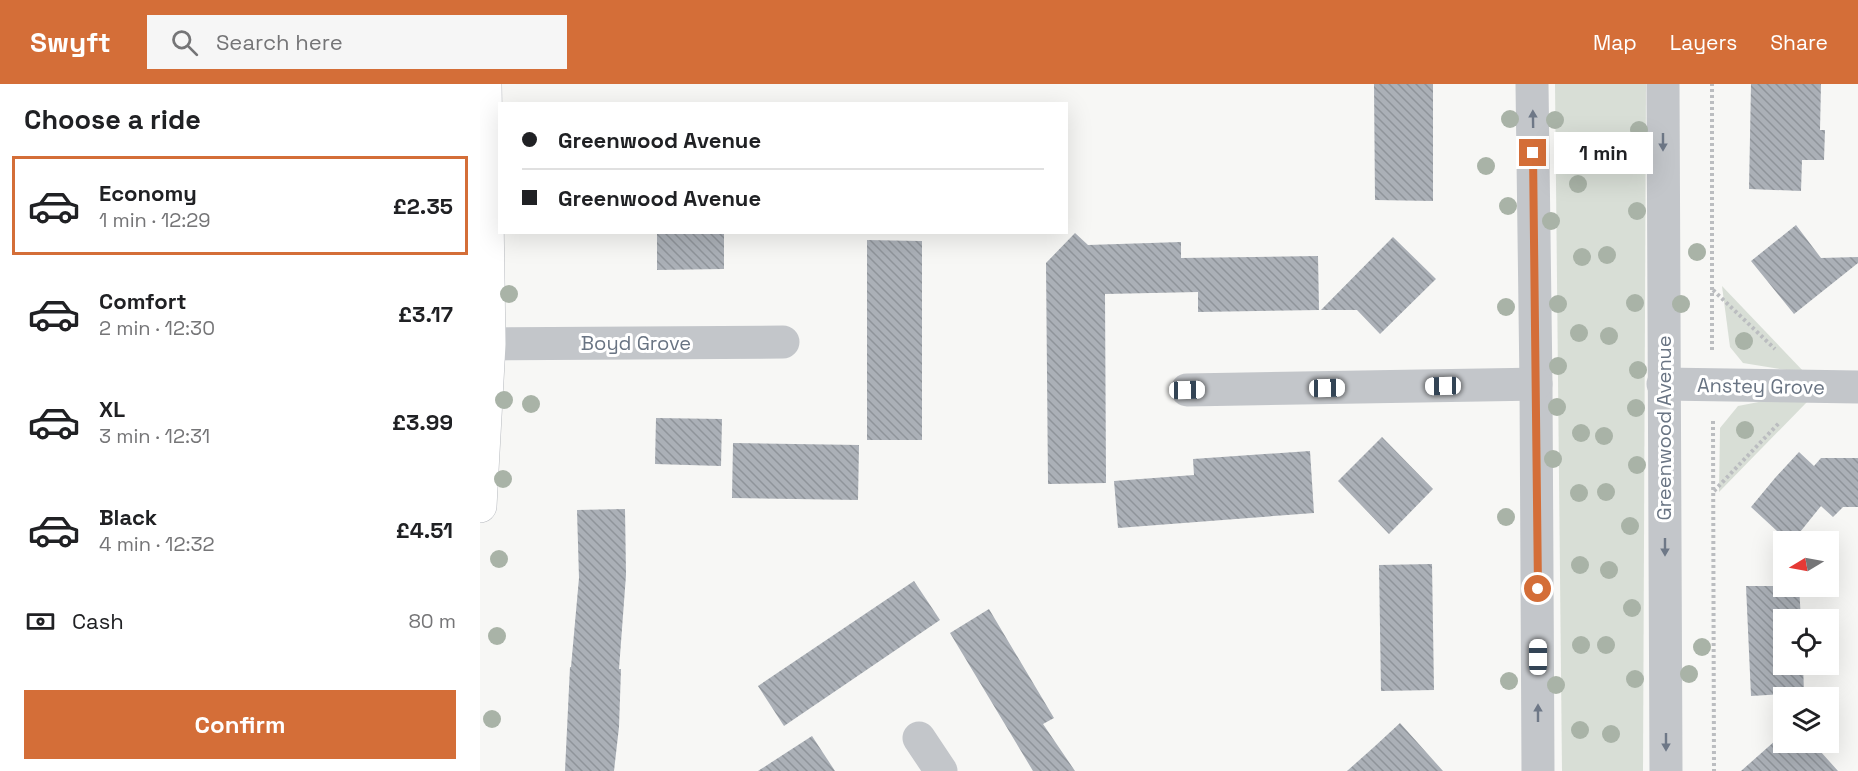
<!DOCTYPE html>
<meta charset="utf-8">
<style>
:root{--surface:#fff;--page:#f6f6f6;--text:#202124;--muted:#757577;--line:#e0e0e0;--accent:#d46e38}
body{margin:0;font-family:"Space Grotesk",sans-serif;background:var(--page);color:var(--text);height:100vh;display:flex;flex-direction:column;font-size:22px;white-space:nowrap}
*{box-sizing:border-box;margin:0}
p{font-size:20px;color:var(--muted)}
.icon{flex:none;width:33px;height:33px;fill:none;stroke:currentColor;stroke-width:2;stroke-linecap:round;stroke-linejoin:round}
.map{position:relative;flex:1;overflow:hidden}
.panel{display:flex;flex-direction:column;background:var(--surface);width:480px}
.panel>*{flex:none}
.top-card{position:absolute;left:18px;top:18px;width:570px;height:132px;border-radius:0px;box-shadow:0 6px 24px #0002;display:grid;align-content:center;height:132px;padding:0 24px;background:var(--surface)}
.needle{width:39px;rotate:260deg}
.fabs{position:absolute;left:1293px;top:447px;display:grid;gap:12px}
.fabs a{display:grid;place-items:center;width:66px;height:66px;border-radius:0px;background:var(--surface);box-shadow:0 6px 24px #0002;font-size:30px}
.end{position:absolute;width:27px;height:27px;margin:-14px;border:8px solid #d46e38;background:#fff;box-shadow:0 0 0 3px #fff}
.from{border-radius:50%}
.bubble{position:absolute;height:42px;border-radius:0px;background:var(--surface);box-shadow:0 6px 24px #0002;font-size:20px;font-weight:800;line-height:42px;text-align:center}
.car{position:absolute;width:18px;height:36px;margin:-18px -9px;border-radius:8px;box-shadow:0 0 4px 2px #0007;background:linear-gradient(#fff 24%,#345 0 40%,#fff 0 76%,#345 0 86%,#fff 0)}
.top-card b{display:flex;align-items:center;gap:21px;height:57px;font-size:22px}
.top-card b+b{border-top:2px solid var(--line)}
.top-card i{width:15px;height:15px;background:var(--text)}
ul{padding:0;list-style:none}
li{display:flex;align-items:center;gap:18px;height:99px;margin:0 12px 9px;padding:0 12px;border:3px solid transparent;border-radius:0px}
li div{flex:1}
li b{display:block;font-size:22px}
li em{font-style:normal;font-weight:800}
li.current{border-color:var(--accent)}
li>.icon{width:54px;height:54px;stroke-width:1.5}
h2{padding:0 24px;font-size:27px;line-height:72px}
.pay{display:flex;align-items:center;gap:15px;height:66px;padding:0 24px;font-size:22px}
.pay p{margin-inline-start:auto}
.cta{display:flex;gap:12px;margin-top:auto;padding:12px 24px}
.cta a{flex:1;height:69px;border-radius:0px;background:var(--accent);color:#fff;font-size:24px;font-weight:800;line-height:69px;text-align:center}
header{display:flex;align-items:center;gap:36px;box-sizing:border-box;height:84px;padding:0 30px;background:var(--accent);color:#fff}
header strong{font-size:28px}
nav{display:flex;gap:33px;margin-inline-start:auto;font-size:21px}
.search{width:420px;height:54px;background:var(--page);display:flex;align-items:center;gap:15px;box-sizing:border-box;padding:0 21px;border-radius:0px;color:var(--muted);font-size:22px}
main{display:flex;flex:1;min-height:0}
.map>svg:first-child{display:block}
.grass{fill:#d8ded6}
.building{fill:url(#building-back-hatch)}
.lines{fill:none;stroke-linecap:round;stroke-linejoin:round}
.secondary-casing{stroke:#b6b9be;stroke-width:34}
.path{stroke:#bbbdc0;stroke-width:4;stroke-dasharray:3 3;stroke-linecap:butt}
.street{stroke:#c3c6ca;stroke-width:33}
.secondary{stroke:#fff;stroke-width:33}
.tree{fill:#a9b3a7}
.oneway{fill:#6e7887}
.route{stroke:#d46e38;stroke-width:8}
.labels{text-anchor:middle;stroke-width:6;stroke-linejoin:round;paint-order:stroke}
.street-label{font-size:20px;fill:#697483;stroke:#fff}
</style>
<header>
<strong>Swyft</strong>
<div class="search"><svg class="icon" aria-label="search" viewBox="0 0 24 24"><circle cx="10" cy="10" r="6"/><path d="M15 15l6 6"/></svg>Search here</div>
<nav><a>Map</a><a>Layers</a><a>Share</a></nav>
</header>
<main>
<section class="panel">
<h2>Choose a ride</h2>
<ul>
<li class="current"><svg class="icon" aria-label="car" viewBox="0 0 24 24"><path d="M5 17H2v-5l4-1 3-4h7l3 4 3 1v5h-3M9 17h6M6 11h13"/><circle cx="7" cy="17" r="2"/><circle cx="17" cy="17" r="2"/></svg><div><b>Economy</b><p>1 min · 12:29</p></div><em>£2.35</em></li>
<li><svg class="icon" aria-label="car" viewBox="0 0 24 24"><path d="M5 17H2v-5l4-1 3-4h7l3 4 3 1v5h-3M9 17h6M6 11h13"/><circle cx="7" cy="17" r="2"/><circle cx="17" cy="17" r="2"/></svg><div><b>Comfort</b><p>2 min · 12:30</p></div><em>£3.17</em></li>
<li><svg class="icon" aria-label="car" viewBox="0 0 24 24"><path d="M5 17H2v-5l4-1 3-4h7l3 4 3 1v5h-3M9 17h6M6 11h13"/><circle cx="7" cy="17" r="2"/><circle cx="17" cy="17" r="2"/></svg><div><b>XL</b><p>3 min · 12:31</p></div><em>£3.99</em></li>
<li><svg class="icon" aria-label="car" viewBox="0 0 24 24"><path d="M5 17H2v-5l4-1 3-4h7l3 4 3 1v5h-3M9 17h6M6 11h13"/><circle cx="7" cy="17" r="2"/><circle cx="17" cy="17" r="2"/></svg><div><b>Black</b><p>4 min · 12:32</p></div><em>£4.51</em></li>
</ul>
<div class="pay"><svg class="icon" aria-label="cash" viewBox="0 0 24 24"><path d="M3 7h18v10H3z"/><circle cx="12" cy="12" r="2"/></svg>Cash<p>80 m</p></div>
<div class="cta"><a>Confirm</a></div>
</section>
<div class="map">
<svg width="1378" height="687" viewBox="0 0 1378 687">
<defs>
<pattern id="building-back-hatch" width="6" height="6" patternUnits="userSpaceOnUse" patternTransform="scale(1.5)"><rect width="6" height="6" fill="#abb0b7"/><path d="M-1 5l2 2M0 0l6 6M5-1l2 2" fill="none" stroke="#8f949a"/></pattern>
</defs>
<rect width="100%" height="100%" fill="#f7f7f5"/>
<g class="grass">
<polygon points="1075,0 1166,0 1163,687 1082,687"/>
<polygon points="1242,202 1325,289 1263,279 1250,263"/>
<polygon points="1289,316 1327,318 1239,408 1240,344 1258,322"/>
</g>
<g class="building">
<polygon points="894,0 953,0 953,117 895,116"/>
<polygon points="1271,0 1341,0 1340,46 1345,46 1344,76 1322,76 1321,107 1269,105"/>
<polygon points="1316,141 1341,174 1378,173 1378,179 1314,230 1271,177"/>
<polygon points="177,148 244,148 244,185 177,186"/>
<polygon points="595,149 608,161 701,158 701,174 838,172 839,226 718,228 718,208 625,210 626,399 568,400 566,179"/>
<polygon points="913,153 956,195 900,250 877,226 841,226"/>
<polygon points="387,156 442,157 442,356 387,356"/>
<polygon points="176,334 242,335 241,382 175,380"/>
<polygon points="902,353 953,405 909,450 858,397"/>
<polygon points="253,359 379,361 378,416 252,414"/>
<polygon points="830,367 834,429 638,444 634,397 714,391 713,375"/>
<polygon points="1319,368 1334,382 1341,374 1378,374 1378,423 1363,423 1353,433 1341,422 1312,458 1309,458 1271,423 1295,394"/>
<polygon points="145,425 146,491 139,585 141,585 139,643 134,687 85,687 90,583 91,583 99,494 97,426"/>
<polygon points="952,480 954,606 901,607 899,481"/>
<polygon points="434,497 460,536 304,642 278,602"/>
<polygon points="1266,502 1319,502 1321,536 1304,536 1304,580 1323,580 1324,609 1271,612"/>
<polygon points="509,525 574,634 563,640 595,687 553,687 470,549"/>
<polygon points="920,639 963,687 867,687 894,663"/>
<polygon points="1304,649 1304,658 1332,658 1358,687 1261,687"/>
<polygon points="332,652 355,687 278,687"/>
</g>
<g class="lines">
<defs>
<polyline id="secondary" points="0,422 9,260 5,0"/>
</defs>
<use href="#secondary" class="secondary-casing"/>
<g class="path">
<polyline points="1233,206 1295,265"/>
<polyline points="1232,266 1232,0"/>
<polyline points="1233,337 1234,687"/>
<polyline points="1234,407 1299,339"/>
</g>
<g class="street">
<polyline points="1052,0 1056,300 1058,687"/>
<polyline points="1183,0 1186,687"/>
<polyline points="9,260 303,258"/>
<polyline points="1183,300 1378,303"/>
<polyline points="707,306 1056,300"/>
<polyline points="439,654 461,687"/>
</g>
<use href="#secondary" class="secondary"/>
</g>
<g class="tree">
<circle cx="1030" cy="35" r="9"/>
<circle cx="1075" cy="36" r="9"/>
<circle cx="1159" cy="46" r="9"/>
<circle cx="1125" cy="71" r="9"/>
<circle cx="1006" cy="82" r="9"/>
<circle cx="1098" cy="100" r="9"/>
<circle cx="1028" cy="122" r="9"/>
<circle cx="1157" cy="127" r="9"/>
<circle cx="1071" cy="137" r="9"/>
<circle cx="1217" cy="168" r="9"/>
<circle cx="1127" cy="171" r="9"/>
<circle cx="1102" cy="173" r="9"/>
<circle cx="29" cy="210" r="9"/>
<circle cx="1155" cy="219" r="9"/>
<circle cx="1078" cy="220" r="9"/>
<circle cx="1201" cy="220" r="9"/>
<circle cx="1026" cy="223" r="9"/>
<circle cx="1099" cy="249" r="9"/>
<circle cx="1129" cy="252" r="9"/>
<circle cx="1264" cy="257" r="9"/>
<circle cx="1078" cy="282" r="9"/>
<circle cx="1158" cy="286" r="9"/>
<circle cx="24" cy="316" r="9"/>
<circle cx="51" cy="320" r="9"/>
<circle cx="1077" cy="323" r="9"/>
<circle cx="1156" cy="324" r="9"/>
<circle cx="1265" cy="346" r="9"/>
<circle cx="1101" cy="349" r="9"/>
<circle cx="1124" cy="352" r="9"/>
<circle cx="1073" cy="375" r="9"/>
<circle cx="1157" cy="381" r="9"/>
<circle cx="23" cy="395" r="9"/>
<circle cx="1126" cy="408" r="9"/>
<circle cx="1099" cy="409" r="9"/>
<circle cx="1026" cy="433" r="9"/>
<circle cx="1150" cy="442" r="9"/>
<circle cx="19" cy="475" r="9"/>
<circle cx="1100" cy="481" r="9"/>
<circle cx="1129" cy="486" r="9"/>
<circle cx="1152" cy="524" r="9"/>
<circle cx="17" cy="552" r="9"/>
<circle cx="1101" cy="561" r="9"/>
<circle cx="1126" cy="561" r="9"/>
<circle cx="1222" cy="563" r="9"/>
<circle cx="1209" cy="590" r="9"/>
<circle cx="1155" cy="595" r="9"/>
<circle cx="1029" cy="597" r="9"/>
<circle cx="1076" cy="601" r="9"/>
<circle cx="12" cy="635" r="9"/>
<circle cx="1100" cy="646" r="9"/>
<circle cx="1131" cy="650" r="9"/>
</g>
<defs><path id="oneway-solid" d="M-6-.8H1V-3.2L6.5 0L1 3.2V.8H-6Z" transform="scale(1.5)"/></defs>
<g class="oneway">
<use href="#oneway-solid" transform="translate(1053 35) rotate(-91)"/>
<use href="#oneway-solid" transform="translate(1183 58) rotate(90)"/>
<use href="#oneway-solid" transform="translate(1185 463) rotate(90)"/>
<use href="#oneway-solid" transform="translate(1058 629) rotate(-90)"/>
<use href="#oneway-solid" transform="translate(1186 658) rotate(90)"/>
</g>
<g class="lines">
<polyline class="route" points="1053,69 1058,505"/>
</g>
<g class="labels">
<g class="street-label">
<text x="156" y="266">Boyd Grove</text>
<text transform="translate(1281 302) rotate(1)" y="7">Anstey Grove</text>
<text transform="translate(1184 344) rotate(-90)" y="7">Greenwood Avenue</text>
</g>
</g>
</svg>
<div class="fabs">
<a><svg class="needle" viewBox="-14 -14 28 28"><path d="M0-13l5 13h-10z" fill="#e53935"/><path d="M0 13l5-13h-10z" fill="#757577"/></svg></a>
<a><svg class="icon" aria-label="locate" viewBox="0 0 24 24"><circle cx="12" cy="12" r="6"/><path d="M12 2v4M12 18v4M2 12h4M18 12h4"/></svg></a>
<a><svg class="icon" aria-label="layers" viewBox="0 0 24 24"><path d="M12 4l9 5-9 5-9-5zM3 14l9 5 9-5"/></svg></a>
</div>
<i class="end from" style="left:1058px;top:505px"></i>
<i class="end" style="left:1053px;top:69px"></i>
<div class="bubble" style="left:1074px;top:48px;width:99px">1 min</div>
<i class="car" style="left:963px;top:302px;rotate:269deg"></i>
<i class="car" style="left:847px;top:304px;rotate:89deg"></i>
<i class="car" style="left:707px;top:306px;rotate:89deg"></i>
<i class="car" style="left:1058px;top:573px;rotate:0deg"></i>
<div class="top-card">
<b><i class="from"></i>Greenwood Avenue</b>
<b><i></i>Greenwood Avenue</b>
</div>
</div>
</main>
